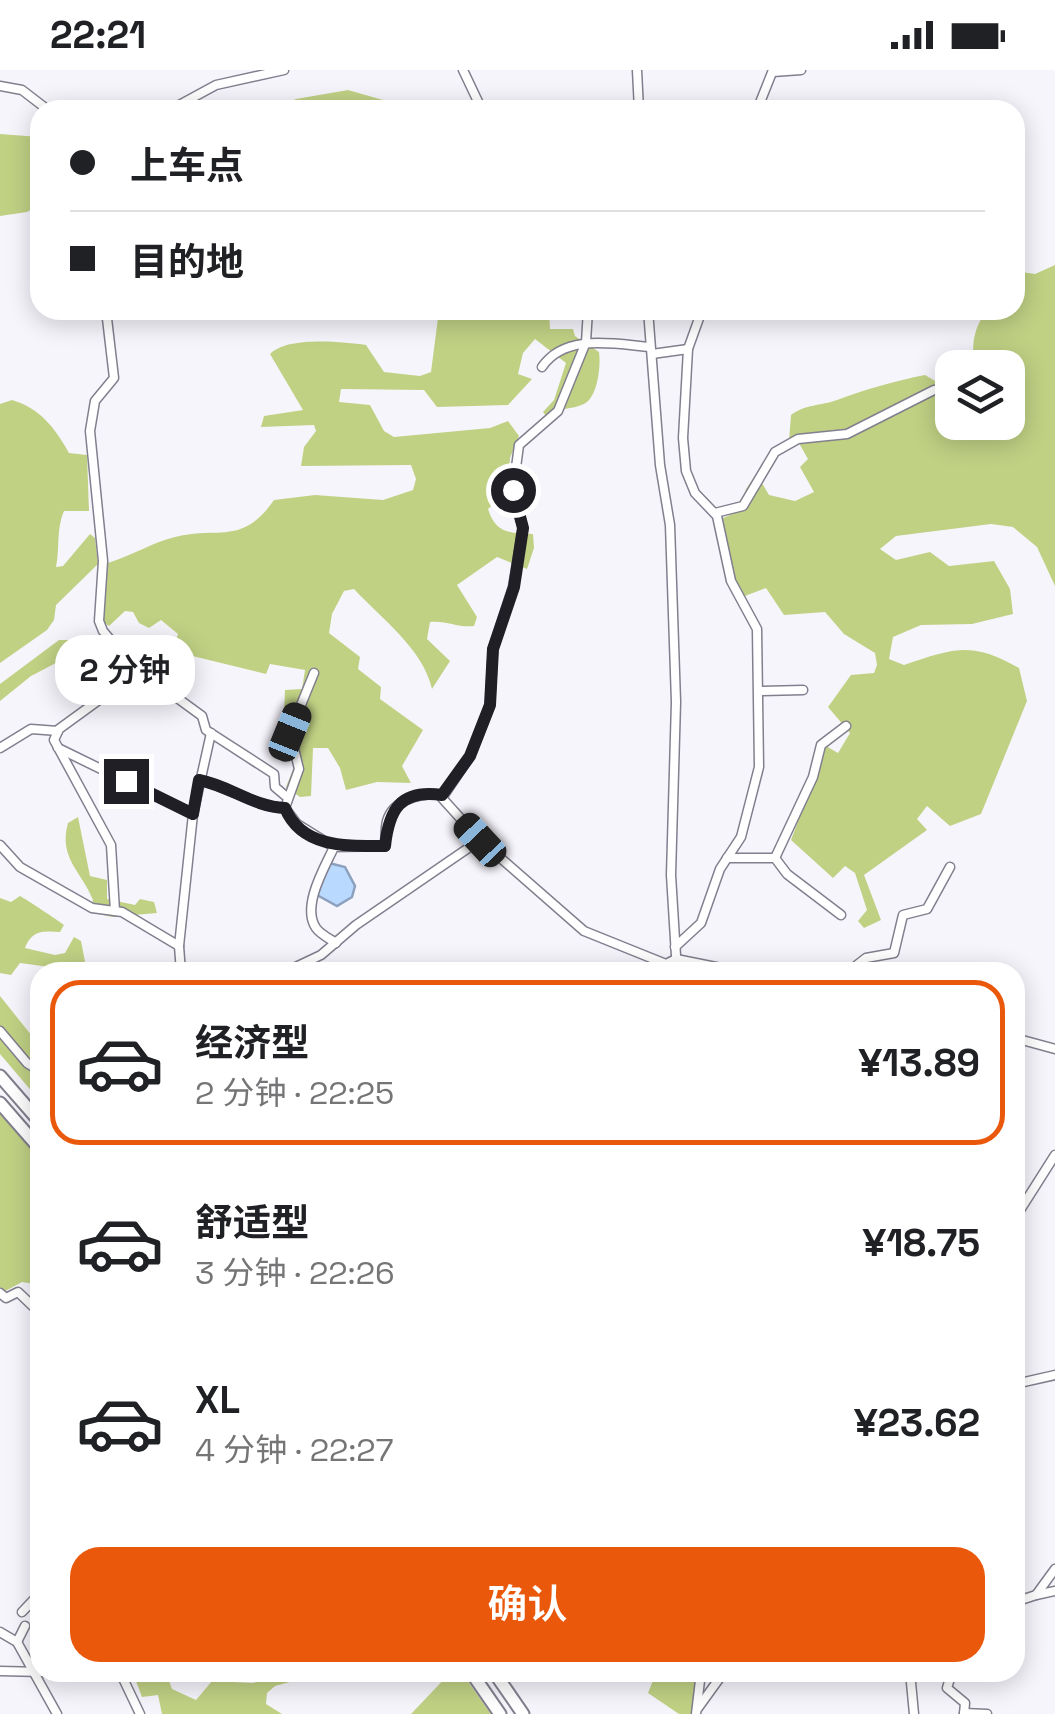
<!DOCTYPE html>
<html lang="zh">
<meta charset="utf-8">
<style>
:root{--surface:#fff;--page:#f2f2f2;--text:#202124;--muted:#757577;--line:#e0e0e0;--accent:#ea580c}
body{margin:0;font-family:"Space Grotesk","Noto Sans SC",sans-serif;background:var(--page);color:var(--text);height:100vh;display:flex;flex-direction:column;font-size:38px;white-space:nowrap}
*{box-sizing:border-box;margin:0}
p{font-size:32px;color:var(--muted)}
.icon{flex:none;width:55px;height:55px;fill:none;stroke:currentColor;stroke-width:2;stroke-linecap:round;stroke-linejoin:round}
.map{position:relative;flex:1;overflow:hidden}
.drawer{position:absolute;left:30px;top:892px;width:995px;height:720px;display:flex;flex-direction:column;background:var(--surface);border-radius:30px;box-shadow:0 5px 25px #0003}
.drawer>*{flex:none}
.hud{position:absolute;left:30px;top:30px;width:995px;height:220px;border-radius:30px;box-shadow:0 5px 25px #0003;display:grid;align-content:center;height:220px;padding:0 40px;background:var(--surface)}
.buttons{position:absolute;left:935px;top:280px;display:grid;gap:20px}
.buttons a{display:grid;place-items:center;width:90px;height:90px;border-radius:20px;background:var(--surface);box-shadow:0 5px 25px #0003;font-size:50px}
.end{position:absolute;width:45px;height:45px;margin:-22px;border:12px solid #211f26;background:#fff;box-shadow:0 0 0 5px #fff}
.from{border-radius:50%}
.bubble{position:absolute;height:70px;border-radius:30px;background:var(--surface);box-shadow:0 5px 25px #0003;font-size:32px;font-weight:600;line-height:70px;text-align:center}
.car{position:absolute;width:30px;height:60px;margin:-30px -15px;border-radius:12px;box-shadow:0 0 8px 2px #0007;background:linear-gradient(#222 24%,#8ab4d8 0 40%,#222 0 76%,#8ab4d8 0 86%,#222 0)}
.hud b{display:flex;align-items:center;gap:35px;height:95px;font-size:38px}
.hud b+b{border-top:2px solid var(--line)}
.hud i{width:25px;height:25px;background:var(--text)}
ul{padding:18px 0 0;list-style:none}
li{display:flex;align-items:center;gap:30px;height:165px;margin:0 20px 15px;padding:0 20px;border:5px solid transparent;border-radius:30px}
li div{flex:1}
li b{display:block;font-size:38px}
li em{font-style:normal;font-weight:600}
li.current{border-color:var(--accent)}
li>.icon{width:90px;height:90px;stroke-width:1.5}
.primary-button{display:flex;gap:20px;margin-top:auto;padding:20px 40px}
.primary-button a{flex:1;height:115px;border-radius:30px;background:var(--accent);color:#fff;font-size:40px;font-weight:600;line-height:115px;text-align:center}
.status{display:flex;justify-content:space-between;align-items:center;height:70px;padding:0 50px;background:var(--surface);direction:ltr}
.status svg{height:28px;fill:currentColor}
.map>svg:first-child{display:block}
.forest{fill:#c0d184}
.water{fill:#b9d9fe;stroke:#8ba1bd;stroke-width:2.5}
.lines{fill:none;stroke-linecap:round;stroke-linejoin:round}
.minor-casing{stroke:#827f8e;stroke-width:11}
.highway-casing{stroke:#827f8e;stroke-width:15}
.minor{stroke:#fff;stroke-width:8}
.highway{stroke:#fff;stroke-width:11}
.route{stroke:#211f26;stroke-width:12}
</style>
<div class="status"><b>22:21</b><svg viewBox="0 0 49 12"><path d="M0 12V9h3v3zM5 12V6h3v6zM10 12V3h3v9zM15 12V0h3v12zM26 1h20v11H26zM47 4h2v5h-2z"/></svg></div>
<div class="map">
<svg width="1055" height="1644" viewBox="0 0 1055 1644">
<rect width="100%" height="100%" fill="#f7f5fc"/>
<g class="forest">
<polygon points="348,20 383,30 385,40 272,40 296,29"/>
<polygon points="0,64 40,67 40,134 27,142 0,146"/>
<path d="M 1055,195 L 1055,516 L 1037,477 L 1013,457 L 991,454 L 896,466 L 880,479 L 896,490 L 930,482 L 949,496 L 994,491 L 1010,519 L 1013,544 L 972,554 L 921,555 L 893,567 L 889,589 L 904,595 C 954,578 972,571 1019,598 L 1027,631 L 981,744 L 950,756 L 927,736 L 917,749 L 927,760 L 864,805 L 881,850 L 864,858 L 858,851 L 867,840 L 855,803 L 845,796 L 833,808 L 791,770 L 826,676 L 838,683 L 850,663 L 828,637 L 851,605 L 874,603 L 877,595 L 875,583 L 844,564 L 825,542 L 784,545 L 766,518 L 745,526 C 728,506 724,474 723,448 L 739,441 L 746,419 L 772,381 L 762,413 L 769,425 L 795,431 L 814,422 L 800,397 L 808,389 L 796,368 L 789,371 L 791,345 C 806,334 820,336 837,330 C 867,319 894,311 925,305 L 952,321 L 952,352 L 1008,352 L 1008,298 L 975,297 C 971,276 973,257 988,240 L 1015,240 L 1015,201 L 1035,204 Z"/>
<path d="M 439,240 L 549,240 L 550,259 L 573,259 L 575,266 L 599,282 C 601,295 598,327 584,334 C 572,340 558,337 546,346 L 543,342 L 554,330 L 566,293 L 535,269 L 523,283 L 518,304 L 532,309 L 508,335 L 437,337 L 424,320 L 341,319 L 339,332 L 370,335 L 384,361 L 394,367 L 490,358 L 508,351 L 519,366 L 510,388 L 508,421 L 488,439 C 496,464 510,463 533,464 L 534,478 L 527,499 L 497,487 L 457,515 L 477,547 L 474,556 C 458,558 446,550 430,552 L 427,569 L 450,591 L 432,619 C 423,579 382,549 354,519 L 344,521 L 332,544 L 329,563 L 360,587 L 358,599 L 381,617 L 380,629 L 423,660 L 402,696 L 411,713 L 377,712 L 346,720 L 340,698 L 328,678 L 313,678 L 311,726 L 300,727 L 286,717 L 294,697 L 283,668 L 285,620 L 302,619 L 305,600 L 270,594 L 266,604 L 172,581 L 178,564 L 161,550 L 149,558 L 139,553 L 133,542 L 125,541 L 109,556 L 103,552 L 103,525 L 108,493 C 131,486 151,473 175,467 C 220,456 242,476 274,430 L 315,425 L 383,430 L 413,420 L 416,409 L 411,395 L 301,396 L 304,377 L 316,361 L 314,355 L 261,357 L 264,346 L 303,340 L 270,284 C 288,266 342,272 366,275 L 384,302 L 420,306 L 431,302 Z"/>
<path d="M 12,330 C 40,338 55,358 69,383 L 87,385 L 89,441 L 64,441 C 56,459 60,478 56,497 L 63,496 L 90,464 L 95,468 L 98,494 L 56,535 L 54,550 L 47,560 L 0,593 L 0,334 Z"/>
<polygon points="59,570 70,570 77,582 31,606 0,631 0,614"/>
<path d="M 78,747 L 90,806 L 107,810 L 107,829 L 135,835 L 140,829 L 154,832 L 157,843 L 112,847 L 90,842 L 93,830 C 82,802 58,788 68,753 Z"/>
<path d="M 20,826 C 24,828 59,851 64,855 L 60,862 C 43,861 32,860 25,878 L 55,885 L 65,883 L 74,867 L 81,871 L 87,902 L 20,893 L 11,905 L 0,903 L 0,828 L 11,832 Z"/>
<polygon points="0,926 40,976 40,1031 0,984"/>
<polygon points="0,1043 40,1089 40,1215 22,1212 0,1224"/>
<polygon points="451,1602 462,1603 491,1644 411,1644"/>
<polygon points="139,1603 166,1603 172,1619 196,1630 212,1611 253,1613 287,1603 322,1603 275,1616 267,1623 266,1634 282,1644 162,1644 158,1625 142,1627 136,1611"/>
<polygon points="656,1603 697,1603 692,1644 679,1644 648,1623"/>
</g>
<polygon class="water" points="329,793 345,797 355,816 352,827 337,836 317,825"/>
<g class="lines">
<defs>
<g id="minor">
<polyline points="463,0 482,40"/>
<polyline points="637,0 639,40"/>
<polyline points="773,2 801,0"/>
<polyline points="0,16 22,20 48,40"/>
<polyline points="170,40 216,15 284,0"/>
<polyline points="757,40 773,0"/>
<polyline points="106,240 114,308 95,331 90,361 103,491 99,551 103,561 132,595 202,646 206,660 274,704 275,717 288,728"/>
<polyline points="588,240 586,272 558,341 519,375 513,420 523,458 513,517 493,579 490,635 470,686 442,728 480,770 584,861 666,894 676,889 741,902"/>
<polyline points="648,240 660,395 670,455 676,632 671,805 677,902"/>
<polyline points="652,284 688,279"/>
<path d="M 542,297 C 565,263 614,274 650,277"/>
<polyline points="715,443 743,436 775,382 798,369 847,364 934,320 952,318"/>
<polyline points="314,603 290,662 299,699 285,738 297,754 334,777"/>
<polyline points="761,621 803,620"/>
<polyline points="0,678 31,659 58,661"/>
<polyline points="58,678 193,744"/>
<path d="M 199,710 C 230,716 254,737 285,738"/>
<polyline points="0,775 20,797 92,838 122,842 179,876 181,902"/>
<polyline points="727,788 775,788 787,804 841,845"/>
<polyline points="775,788 813,707 821,675 846,656"/>
<polyline points="115,841 111,775 54,670 59,659 103,627 132,595"/>
<path d="M 336,873 C 330,869 320,864 316,858 C 301,836 325,797 334,777 L 385,776 C 386,768 385,759 387,751 C 393,729 423,722 443,725"/>
<polyline points="179,876 193,744 211,663"/>
<polyline points="675,877 701,853 720,799 741,767 759,697 757,559 731,511 717,446 695,423 686,401 683,368 688,279 702,240"/>
<polyline points="285,902 321,885 356,855 480,770"/>
<polyline points="848,902 866,888 894,883 903,845 927,839 950,797"/>
<polyline points="0,961 27,993 40,1001"/>
<polyline points="1015,968 1055,979"/>
<polyline points="1015,1148 1055,1085"/>
<polyline points="0,1223 6,1228 18,1222 40,1243"/>
<polyline points="1015,1314 1055,1305"/>
<polyline points="1036,1525 1055,1521"/>
<polyline points="1015,1532 1036,1525 1055,1499"/>
<polyline points="22,1542 40,1523"/>
<polyline points="0,1562 17,1572 57,1644"/>
<polyline points="17,1572 25,1556"/>
<polyline points="0,1601 43,1602"/>
<polyline points="120,1602 140,1644"/>
<polyline points="910,1602 914,1644"/>
<polyline points="952,1602 947,1618 965,1633 964,1644"/>
<polyline points="698,1638 724,1602"/>
<polyline points="964,1643 987,1644"/>
<polyline points="696,1644 701,1602"/>
</g>
<g id="highway">
<polyline points="0,1006 40,1052"/>
<polyline points="0,1033 40,1079"/>
<polyline points="471,1602 500,1644"/>
<polyline points="494,1602 523,1644"/>
</g>
</defs>
<use href="#minor" class="minor-casing"/>
<use href="#highway" class="highway-casing"/>
<use href="#minor" class="minor"/>
<use href="#highway" class="highway"/>
</g>
<g class="lines">
<path class="route" d="M 126,711 L 193,744 L 199,710 C 230,716 254,737 285,738 C 302,779 349,776 385,776 C 389,740 400,719 442,725 L 470,686 L 490,635 L 493,579 L 514,517 L 523,458 L 513,420"/>
</g>
</svg>
<div class="buttons">
<a><svg class="icon" aria-label="layers" viewBox="0 0 24 24"><path d="M12 4l9 5-9 5-9-5zM3 14l9 5 9-5"/></svg></a>
</div>
<i class="end from" style="left:513px;top:420px"></i>
<i class="end" style="left:126px;top:711px"></i>
<div class="bubble" style="left:55px;top:565px;width:140px">2 分钟</div>
<i class="car" style="left:290px;top:662px;rotate:22deg"></i>
<i class="car" style="left:480px;top:770px;rotate:317deg"></i>
<div class="hud">
<b><i class="from"></i>上车点</b>
<b><i></i>目的地</b>
</div>
<section class="drawer">
<ul>
<li class="current"><svg class="icon" aria-label="car" viewBox="0 0 24 24"><path d="M5 17H2v-5l4-1 3-4h7l3 4 3 1v5h-3M9 17h6M6 11h13"/><circle cx="7" cy="17" r="2"/><circle cx="17" cy="17" r="2"/></svg><div><b>经济型</b><p>2 分钟 · 22:25</p></div><em>¥13.89</em></li>
<li><svg class="icon" aria-label="car" viewBox="0 0 24 24"><path d="M5 17H2v-5l4-1 3-4h7l3 4 3 1v5h-3M9 17h6M6 11h13"/><circle cx="7" cy="17" r="2"/><circle cx="17" cy="17" r="2"/></svg><div><b>舒适型</b><p>3 分钟 · 22:26</p></div><em>¥18.75</em></li>
<li><svg class="icon" aria-label="car" viewBox="0 0 24 24"><path d="M5 17H2v-5l4-1 3-4h7l3 4 3 1v5h-3M9 17h6M6 11h13"/><circle cx="7" cy="17" r="2"/><circle cx="17" cy="17" r="2"/></svg><div><b>XL</b><p>4 分钟 · 22:27</p></div><em>¥23.62</em></li>
</ul>
<div class="primary-button"><a>确认</a></div>
</section>
</div>
